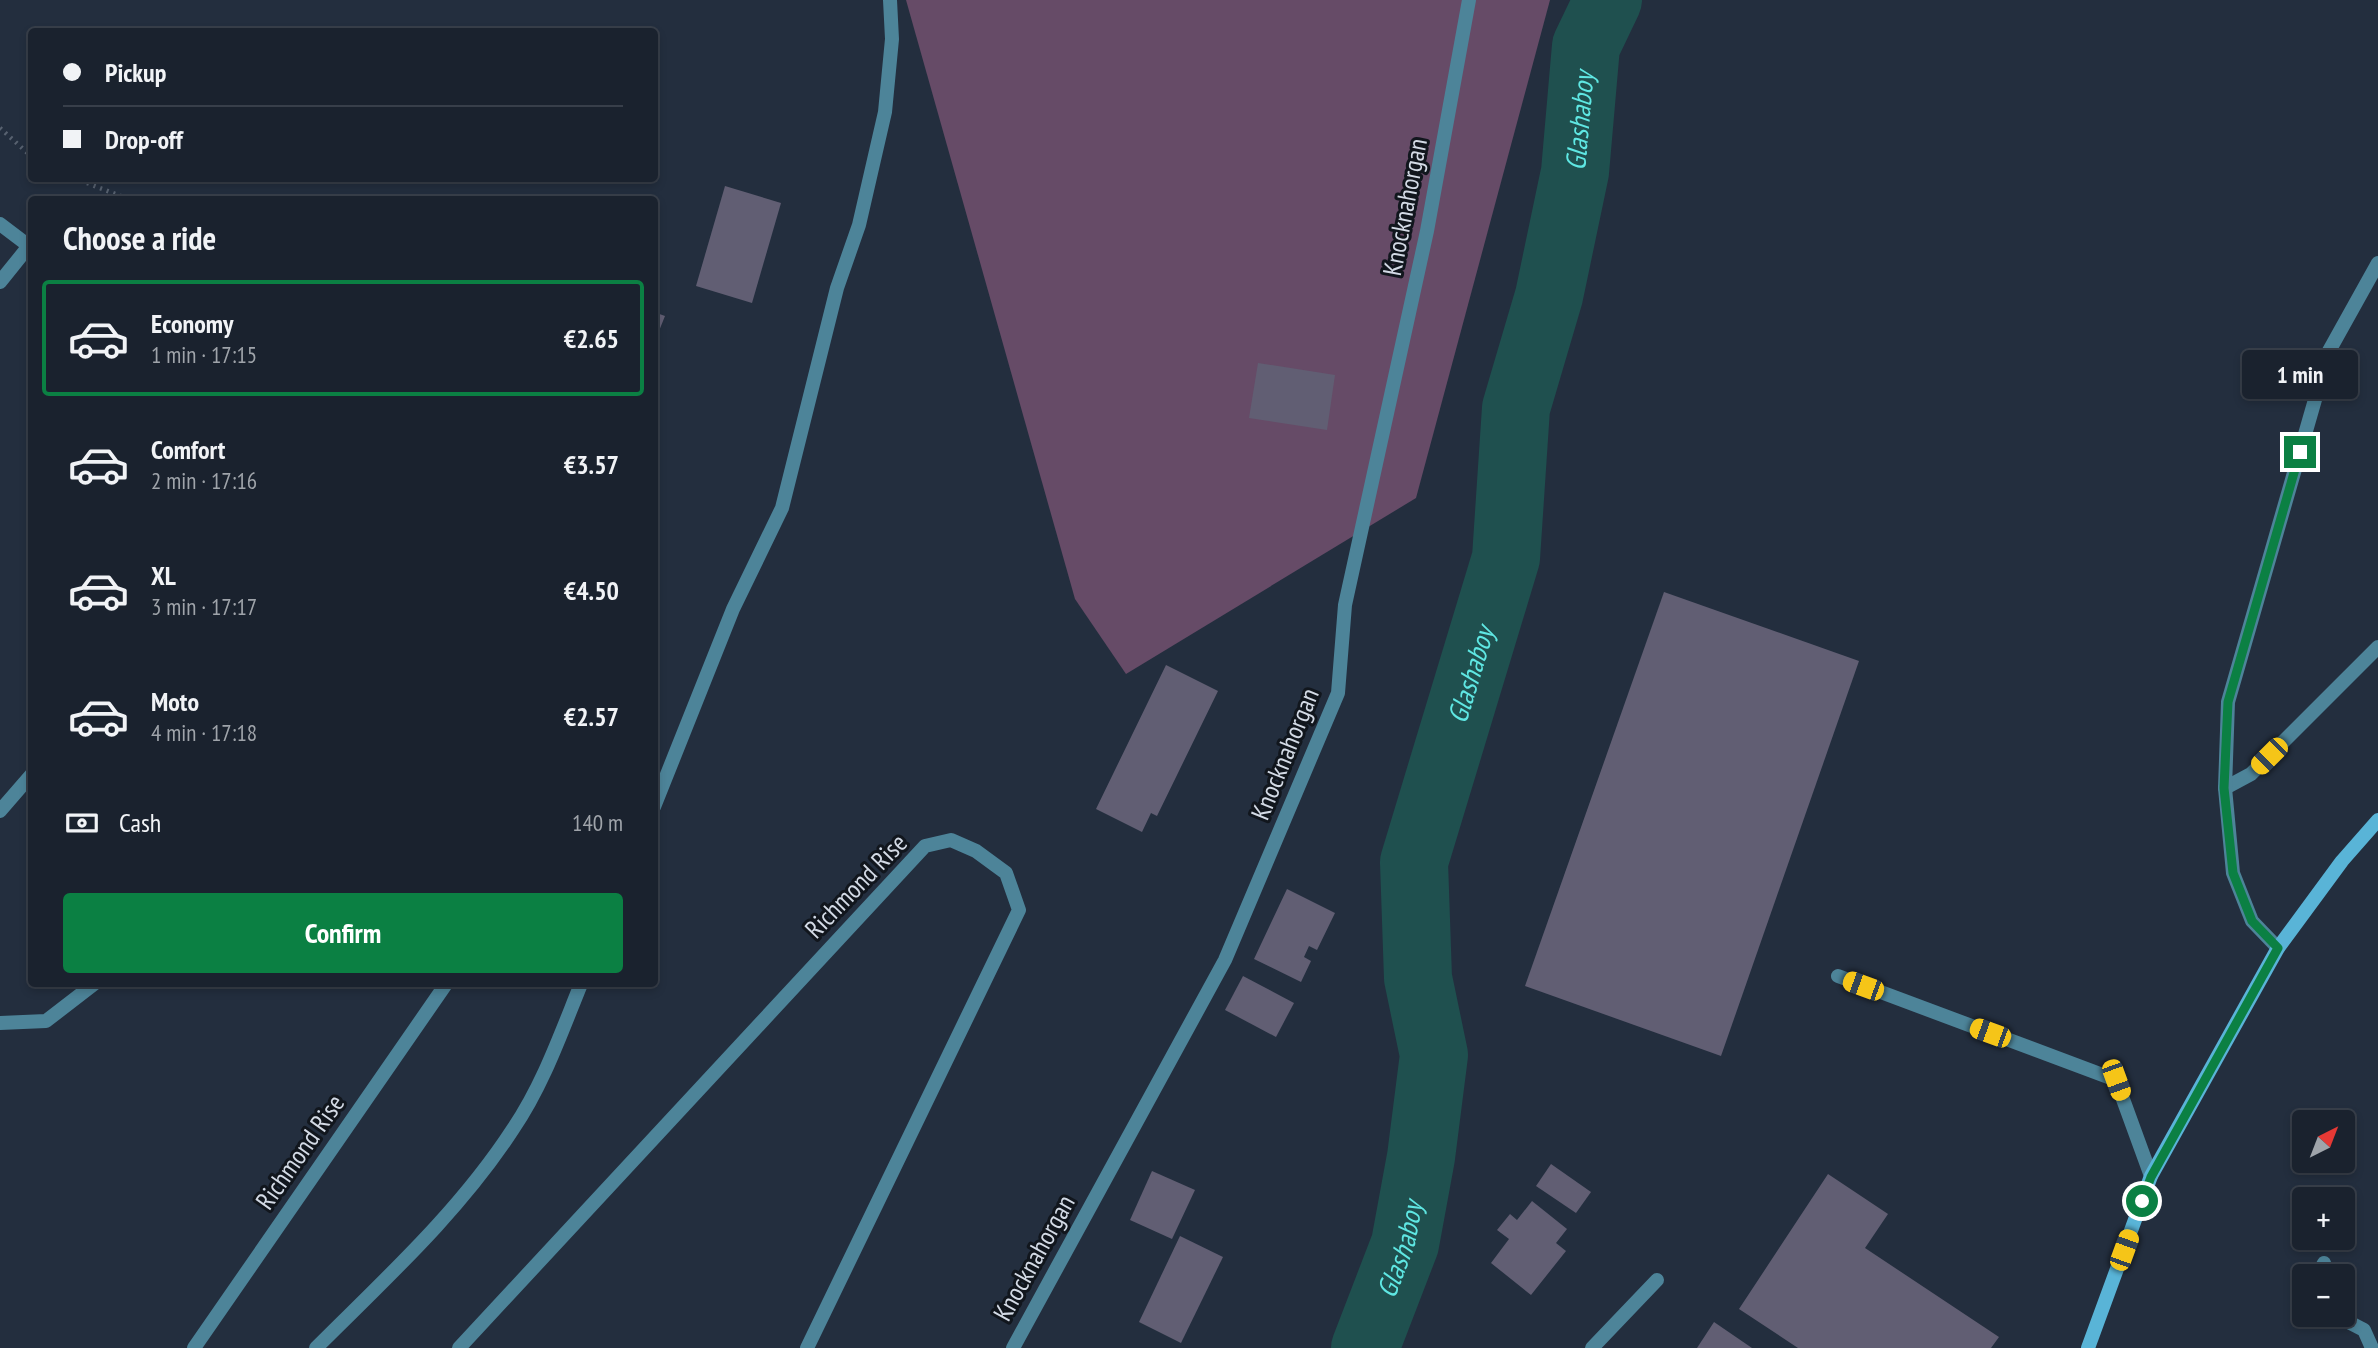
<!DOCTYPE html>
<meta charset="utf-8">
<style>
:root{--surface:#1a222e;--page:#272f3a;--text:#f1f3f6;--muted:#9fa4aa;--line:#383f4a;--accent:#0b8043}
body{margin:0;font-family:"PT Sans Narrow",sans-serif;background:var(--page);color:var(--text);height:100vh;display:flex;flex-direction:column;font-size:26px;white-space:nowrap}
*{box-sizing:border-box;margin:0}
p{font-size:23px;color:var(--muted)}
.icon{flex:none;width:38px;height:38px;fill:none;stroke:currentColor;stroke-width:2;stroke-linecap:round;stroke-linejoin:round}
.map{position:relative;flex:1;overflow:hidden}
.panel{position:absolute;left:28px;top:196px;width:630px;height:791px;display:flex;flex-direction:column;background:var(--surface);border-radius:7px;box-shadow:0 4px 10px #0003,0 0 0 2px var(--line)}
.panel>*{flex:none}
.top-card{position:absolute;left:28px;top:28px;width:630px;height:154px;border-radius:7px;box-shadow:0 4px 10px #0003,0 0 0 2px var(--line);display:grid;align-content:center;height:154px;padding:0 35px;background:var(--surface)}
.needle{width:46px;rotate:42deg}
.tools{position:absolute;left:2292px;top:1110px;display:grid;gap:14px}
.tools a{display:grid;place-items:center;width:63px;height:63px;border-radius:7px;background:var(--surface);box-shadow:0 4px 10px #0003,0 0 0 2px var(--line);font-size:35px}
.end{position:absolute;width:32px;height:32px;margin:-16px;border:9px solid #0b8043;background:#fff;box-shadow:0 0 0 4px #fff}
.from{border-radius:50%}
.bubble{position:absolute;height:49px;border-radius:7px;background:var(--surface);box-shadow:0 4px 10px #0003,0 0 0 2px var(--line);font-size:23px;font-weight:700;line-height:49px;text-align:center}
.car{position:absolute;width:21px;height:42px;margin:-21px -10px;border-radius:9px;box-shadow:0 0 5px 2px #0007;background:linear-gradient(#f5c518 24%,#345 0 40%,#f5c518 0 76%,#345 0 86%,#f5c518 0)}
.top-card b{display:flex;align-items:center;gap:24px;height:66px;font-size:26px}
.top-card b+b{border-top:2px solid var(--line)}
.top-card i{width:18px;height:18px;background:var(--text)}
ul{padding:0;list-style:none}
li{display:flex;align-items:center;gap:21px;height:116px;margin:0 14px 10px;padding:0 21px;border:4px solid transparent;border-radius:7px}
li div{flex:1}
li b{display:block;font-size:26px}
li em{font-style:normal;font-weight:700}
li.current{border-color:var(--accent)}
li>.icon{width:63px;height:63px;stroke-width:1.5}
h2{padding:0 35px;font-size:32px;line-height:84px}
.pay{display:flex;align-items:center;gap:18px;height:77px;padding:0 35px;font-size:26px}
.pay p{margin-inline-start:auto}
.cta{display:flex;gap:14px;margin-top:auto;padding:14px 35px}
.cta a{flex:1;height:80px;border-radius:7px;background:var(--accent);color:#fff;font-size:28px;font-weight:700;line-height:80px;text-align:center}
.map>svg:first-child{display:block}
.green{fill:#664b67}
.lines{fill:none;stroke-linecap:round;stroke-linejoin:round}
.river{stroke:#1f504f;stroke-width:68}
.building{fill:#615e73}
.path{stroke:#586270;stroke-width:4.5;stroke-dasharray:2 5;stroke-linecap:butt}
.service{stroke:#4d8499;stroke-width:14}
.minor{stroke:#4d8499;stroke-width:14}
.secondary{stroke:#59b4d7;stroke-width:14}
.route{stroke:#0b8043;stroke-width:9}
.labels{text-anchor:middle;stroke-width:6;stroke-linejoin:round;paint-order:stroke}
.street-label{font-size:26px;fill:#d3dae5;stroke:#11161d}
.water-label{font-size:28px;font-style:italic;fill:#5fe7e3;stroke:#11161d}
</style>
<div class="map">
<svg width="2378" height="1348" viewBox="0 0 2378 1348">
<rect width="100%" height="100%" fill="#232e3e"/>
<polygon class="green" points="906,0 1550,0 1416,498 1126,674 1075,599"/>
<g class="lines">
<path class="river" id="s1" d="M 1365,1348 L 1405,1244 L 1421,1157 L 1434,1055 L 1418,978 L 1414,862 L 1506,558 L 1516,408 L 1549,296 L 1575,172 L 1586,46 L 1608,0"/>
</g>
<g class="building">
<polygon points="725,186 781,203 752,303 696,286"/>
<polygon points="654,312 665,316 655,341 654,341"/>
<polygon points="1258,363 1335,375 1327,430 1249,418"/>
<polygon points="1664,592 1859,661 1721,1056 1525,986"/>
<polygon points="1166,665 1218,691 1157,816 1151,813 1142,832 1096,809"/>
<polygon points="1287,889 1335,913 1317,950 1309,946 1304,957 1311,961 1301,982 1254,959"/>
<polygon points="1243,976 1294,1003 1276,1037 1225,1010"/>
<polygon points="1551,1164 1591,1192 1576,1213 1536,1186"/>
<polygon points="1152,1171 1195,1190 1172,1239 1130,1220"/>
<polygon points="1828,1174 1888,1214 1865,1248 1999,1337 1991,1348 1798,1348 1739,1309"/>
<polygon points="1532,1201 1567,1229 1556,1243 1566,1251 1531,1295 1491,1263 1509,1239 1497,1230 1510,1214 1517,1220"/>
<polygon points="1180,1236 1223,1257 1181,1343 1139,1322"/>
<polygon points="1714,1322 1752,1348 1697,1348"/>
</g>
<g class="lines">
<g class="path">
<polyline points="0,128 32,157"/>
<polyline points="74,178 131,200"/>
</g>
<g class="service">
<polyline points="2225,788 2251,774 2378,647"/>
<polyline points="1838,976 2116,1080 2151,1176"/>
<polyline points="1592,1348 1657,1280"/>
</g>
<g class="minor">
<polyline points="0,224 29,246 0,282"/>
<polyline points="654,807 733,609 782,508 837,288 859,225 885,112 892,39 890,0"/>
<polyline points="0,811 32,774"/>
<polyline points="2278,948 2252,921 2233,873 2225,788 2228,702 2329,351 2378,263"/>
<polyline points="0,1023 46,1021 94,984"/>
<polyline points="2317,1276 2324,1263"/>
<polyline points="2305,1297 2305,1300"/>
<polyline points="2333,1314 2364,1330 2372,1348"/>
<polyline points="194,1348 446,984"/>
<path d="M 316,1348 C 385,1279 459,1212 513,1129 C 543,1085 561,1033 581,984"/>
<polyline points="459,1348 925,846 951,840 976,851 1006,873 1019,910 807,1348"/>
<polyline points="1013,1348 1225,960 1338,693 1345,605 1427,231 1469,0"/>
</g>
<polyline class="secondary" points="2088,1348 2151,1176 2278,948 2342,861 2378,820"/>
</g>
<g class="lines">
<polyline class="route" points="2142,1201 2151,1177 2278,948 2252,921 2233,873 2224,788 2228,702 2300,452"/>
</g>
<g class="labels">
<g class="street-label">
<text transform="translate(1405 207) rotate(-79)" y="9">Knocknahorgan</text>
<text transform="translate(1285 754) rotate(-68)" y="9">Knocknahorgan</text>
<text transform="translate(856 886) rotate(-46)" y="9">Richmond Rise</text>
<text transform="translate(300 1152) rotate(-55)" y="9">Richmond Rise</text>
<text transform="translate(1034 1258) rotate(-61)" y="9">Knocknahorgan</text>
</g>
<g class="water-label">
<text dy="10" stroke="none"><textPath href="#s1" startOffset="1260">Glashaboy</textPath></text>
<text dy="10" stroke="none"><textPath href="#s1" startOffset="693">Glashaboy</textPath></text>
<text dy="10" stroke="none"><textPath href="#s1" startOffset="105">Glashaboy</textPath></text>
</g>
</g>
</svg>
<div class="tools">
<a><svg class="needle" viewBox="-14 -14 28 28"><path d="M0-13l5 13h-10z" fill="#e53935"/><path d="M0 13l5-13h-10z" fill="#9fa4aa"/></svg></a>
<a>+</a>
<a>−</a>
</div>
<i class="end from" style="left:2142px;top:1201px"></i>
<i class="end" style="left:2300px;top:452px"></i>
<div class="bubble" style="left:2242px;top:350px;width:116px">1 min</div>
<i class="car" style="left:2269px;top:756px;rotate:225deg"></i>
<i class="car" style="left:1863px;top:986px;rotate:290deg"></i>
<i class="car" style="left:1990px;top:1033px;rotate:290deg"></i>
<i class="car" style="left:2116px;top:1080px;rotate:160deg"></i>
<i class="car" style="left:2124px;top:1250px;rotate:20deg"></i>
<div class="top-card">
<b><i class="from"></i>Pickup</b>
<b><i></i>Drop-off</b>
</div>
<section class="panel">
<h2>Choose a ride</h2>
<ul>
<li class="current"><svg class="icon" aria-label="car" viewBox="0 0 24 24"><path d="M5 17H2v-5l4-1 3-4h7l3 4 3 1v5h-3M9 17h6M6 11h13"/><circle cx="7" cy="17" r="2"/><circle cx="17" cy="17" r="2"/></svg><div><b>Economy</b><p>1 min · 17:15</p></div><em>€2.65</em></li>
<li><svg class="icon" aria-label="car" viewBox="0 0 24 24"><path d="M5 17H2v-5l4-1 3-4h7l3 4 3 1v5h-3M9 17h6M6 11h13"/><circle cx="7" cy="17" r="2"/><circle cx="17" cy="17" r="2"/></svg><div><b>Comfort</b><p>2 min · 17:16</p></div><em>€3.57</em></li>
<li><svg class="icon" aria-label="car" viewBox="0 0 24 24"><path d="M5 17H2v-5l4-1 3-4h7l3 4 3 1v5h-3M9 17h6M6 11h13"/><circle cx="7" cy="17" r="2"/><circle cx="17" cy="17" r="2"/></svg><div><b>XL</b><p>3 min · 17:17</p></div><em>€4.50</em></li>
<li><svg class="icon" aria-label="car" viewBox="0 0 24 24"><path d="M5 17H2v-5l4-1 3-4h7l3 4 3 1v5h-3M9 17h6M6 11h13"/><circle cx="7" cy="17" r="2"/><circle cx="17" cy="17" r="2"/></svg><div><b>Moto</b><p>4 min · 17:18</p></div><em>€2.57</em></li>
</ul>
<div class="pay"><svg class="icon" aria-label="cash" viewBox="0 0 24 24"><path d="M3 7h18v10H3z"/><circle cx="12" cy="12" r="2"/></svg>Cash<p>140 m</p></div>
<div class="cta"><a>Confirm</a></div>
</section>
</div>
